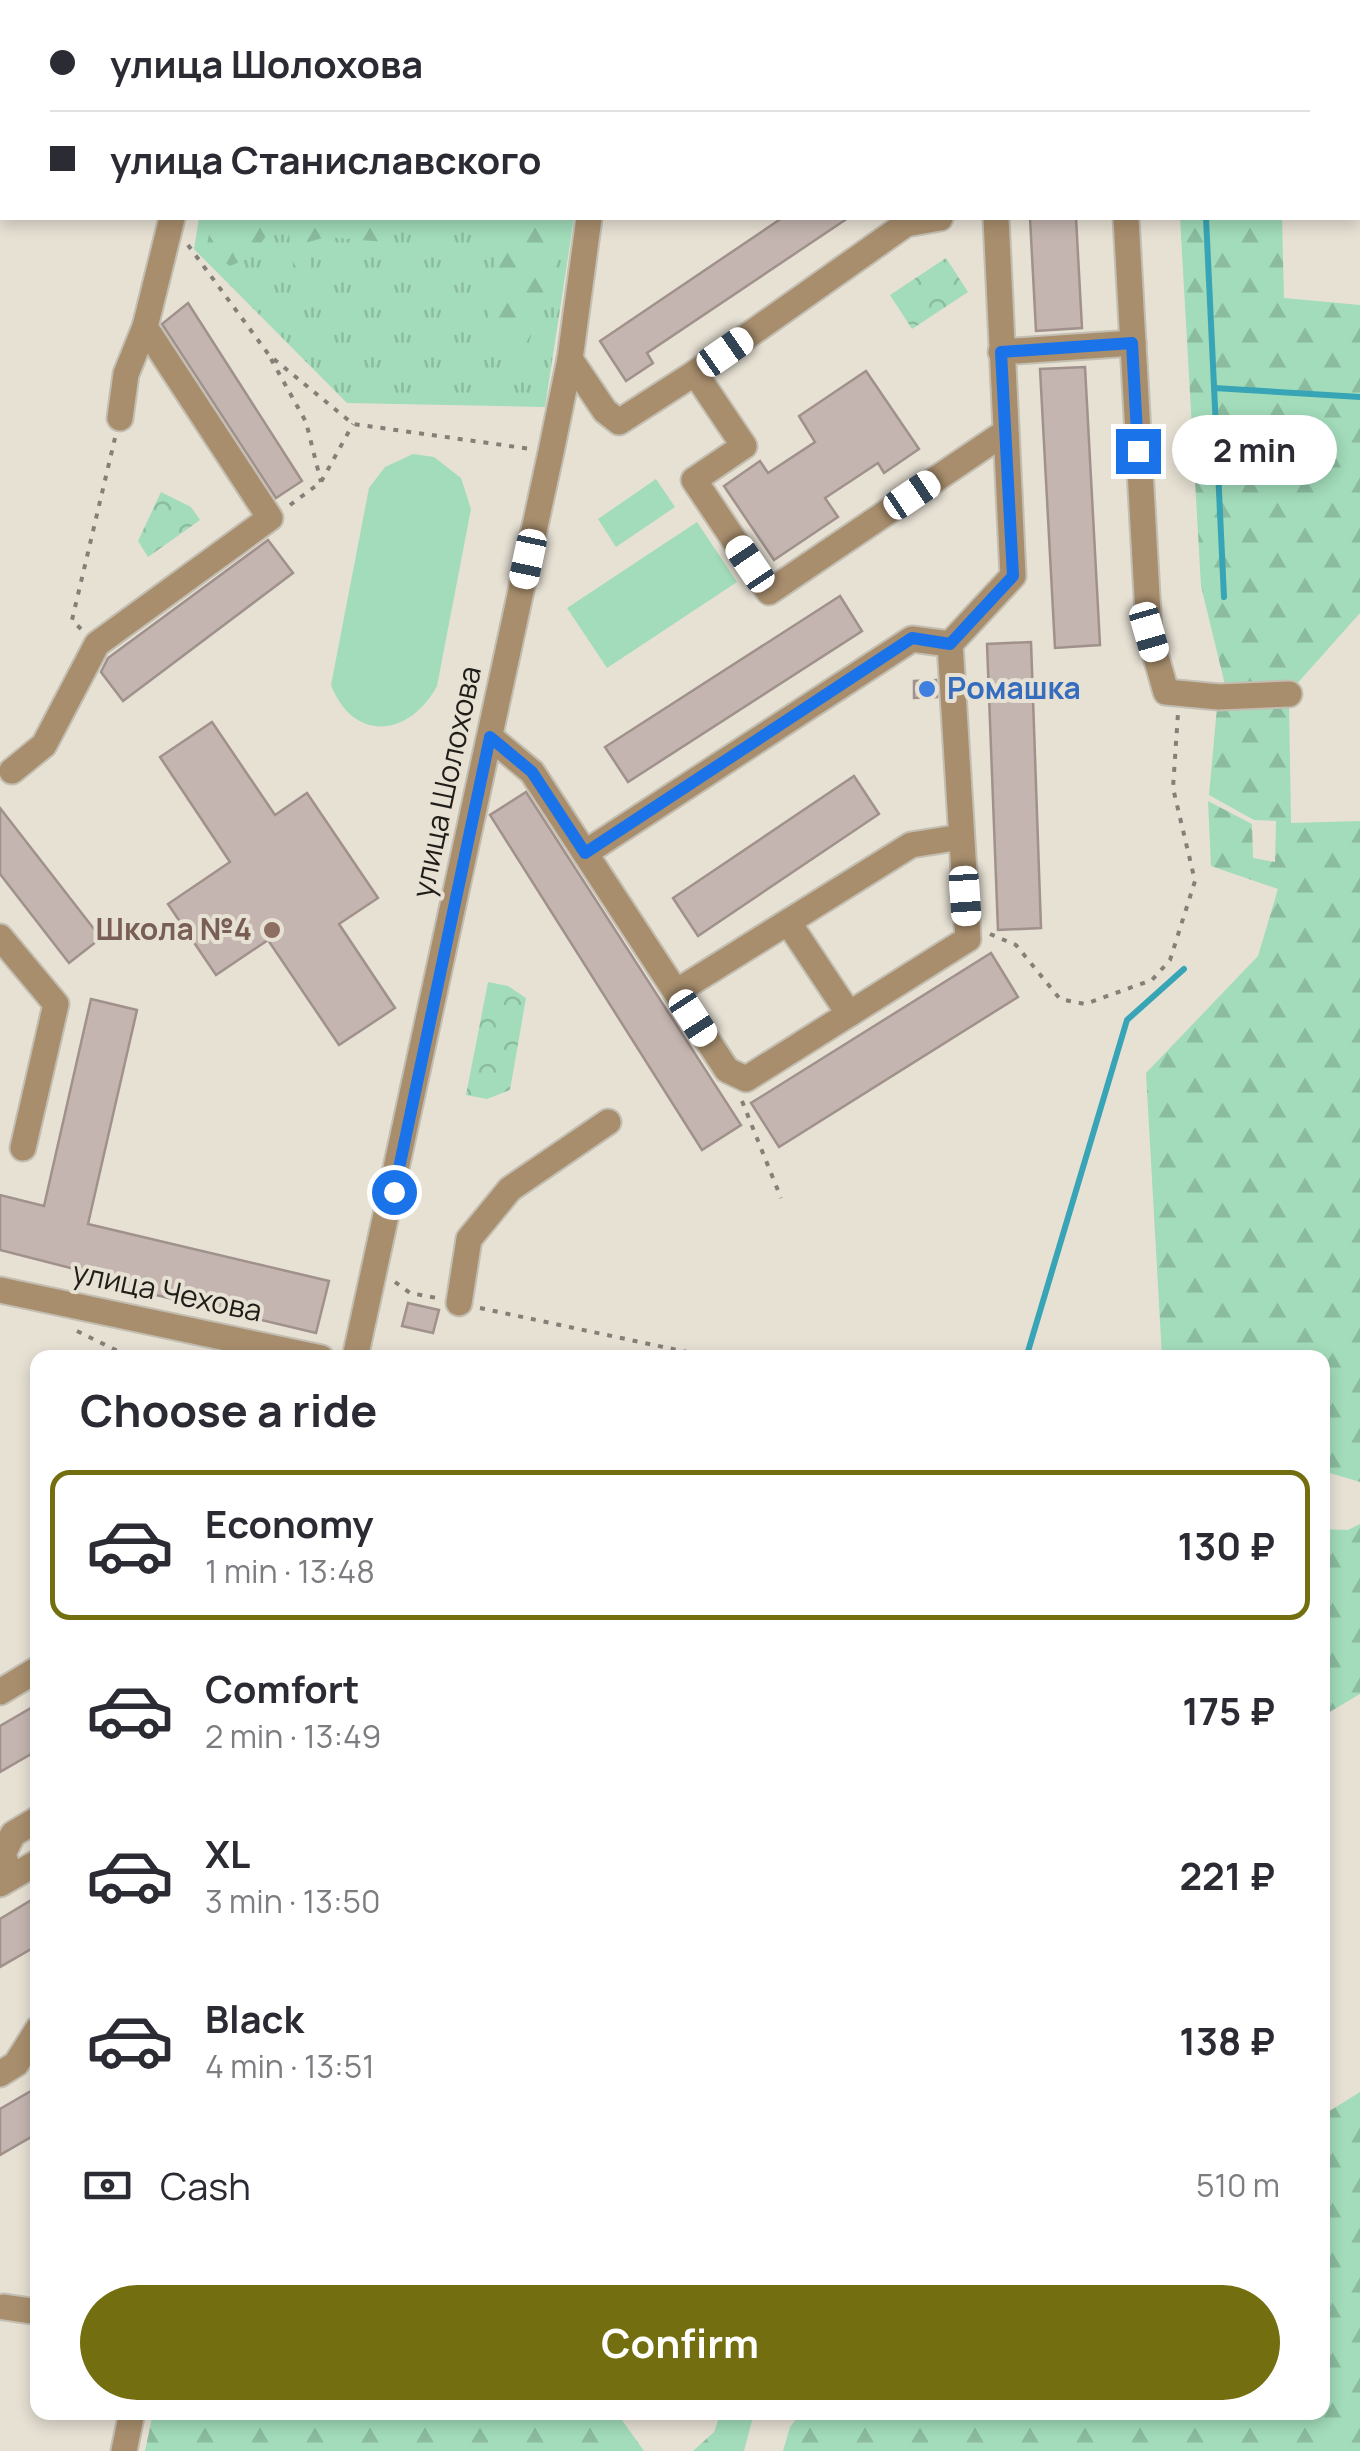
<!DOCTYPE html>
<meta charset="utf-8">
<style>
:root{--surface:#fff;--page:#f7f7f7;--text:#2b2b33;--muted:#7c7c81;--line:#e1e1e2;--accent:#736f10}
body{margin:0;font-family:Manrope,sans-serif;background:var(--page);color:var(--text);height:100vh;display:flex;flex-direction:column;font-size:38px;white-space:nowrap}
*{box-sizing:border-box;margin:0}
p{font-size:32px;color:var(--muted)}
.icon{flex:none;width:55px;height:55px;fill:none;stroke:currentColor;stroke-width:2;stroke-linecap:round;stroke-linejoin:round}
.map{position:relative;flex:1;overflow:hidden}
.drawer{position:absolute;left:30px;top:1350px;width:1300px;height:1070px;display:flex;flex-direction:column;background:var(--surface);border-radius:20px;box-shadow:0 5px 15px #0003}
.drawer>*{flex:none}
.banner{position:absolute;left:0px;top:0px;width:1360px;height:220px;box-shadow:0 5px 15px #0003;display:grid;align-content:center;height:220px;padding:0 50px;background:var(--surface)}
.end{position:absolute;width:45px;height:45px;margin:-22px;border:12px solid #1a73e8;background:#fff;box-shadow:0 0 0 5px #fff}
.from{border-radius:50%}
.bubble{position:absolute;height:70px;border-radius:35px;background:var(--surface);box-shadow:0 5px 15px #0003;font-size:32px;font-weight:700;line-height:70px;text-align:center}
.car{position:absolute;width:30px;height:60px;margin:-30px -15px;border-radius:12px;box-shadow:0 0 8px 2px #0007;background:linear-gradient(#fff 24%,#345 0 40%,#fff 0 76%,#345 0 86%,#fff 0)}
.banner b{display:flex;align-items:center;gap:35px;height:95px;font-size:38px}
.banner b+b{border-top:2px solid var(--line)}
.banner i{width:25px;height:25px;background:var(--text)}
ul{padding:0;list-style:none}
li{display:flex;align-items:center;gap:30px;height:150px;margin:0 20px 15px;padding:0 30px;border:5px solid transparent;border-radius:20px}
li div{flex:1}
li b{display:block;font-size:38px}
li em{font-style:normal;font-weight:700}
li.current{border-color:var(--accent)}
li>.icon{width:90px;height:90px;stroke-width:1.5}
h2{padding:0 50px;font-size:45px;line-height:120px}
.pay{display:flex;align-items:center;gap:25px;height:110px;padding:0 50px;font-size:38px}
.pay p{margin-inline-start:auto}
.primary-button{display:flex;gap:20px;margin-top:auto;padding:20px 50px}
.primary-button a{flex:1;height:115px;border-radius:60px;background:var(--accent);color:#fff;font-size:40px;font-weight:700;line-height:115px;text-align:center}
.map>svg:first-child{display:block}
.grass{fill:url(#grass-tufts)}
.forest{fill:url(#forest-firs)}
.park{fill:url(#park-crowns)}
.garden{fill:#a2dcba}
.lines{fill:none;stroke-linecap:round;stroke-linejoin:round}
.stream{stroke:#38a5b6;stroke-width:6}
.building{fill:#c4b5b0;stroke:#a0918c;stroke-width:2.5}
.minor-casing{stroke:#c3beb2;stroke-width:29}
.path{stroke:#847f77;stroke-width:4;stroke-dasharray:5 8;stroke-linecap:butt}
.minor{stroke:#a88e6d;stroke-width:25}
.route{stroke:#1a73e8;stroke-width:12}
.shop-dot{fill:#3f7fe0;stroke:#e7e1d4;stroke-width:4}
.education-dot{fill:#8d6e63;stroke:#e7e1d4;stroke-width:4}
.labels{text-anchor:middle;stroke-width:8;stroke-linejoin:round;paint-order:stroke}
.shop-label{font-size:30px;font-weight:bold;fill:#366cbe;stroke:#e7e1d4;text-anchor:start}
.street-label{font-size:30px;fill:#201d19;stroke:#e7e1d4}
.education-label{font-size:30px;font-weight:bold;fill:#785e54;stroke:#e7e1d4;text-anchor:end}
</style>
<div class="map">
<svg width="1360" height="2451" viewBox="0 0 1360 2451">
<defs>
<pattern id="grass-tufts" width="24" height="20" patternUnits="userSpaceOnUse" patternTransform="scale(2.5)"><rect width="24" height="20" fill="#a2dcba"/><path d="M3 7l-1-3M5 7V3M7 7l1-3M15 17l-1-3M17 17v-4M19 17l1-3" fill="none" stroke="#8bbc9f"/></pattern>
<pattern id="forest-firs" width="22" height="20" patternUnits="userSpaceOnUse" patternTransform="scale(2.5)"><rect width="22" height="20" fill="#a2dcba"/><path d="M5 1l3.5 6h-7zM16 11l3.5 6h-7z" fill="#8bbc9f"/></pattern>
<pattern id="park-crowns" width="20" height="18" patternUnits="userSpaceOnUse" patternTransform="scale(2.5)"><rect width="20" height="18" fill="#a2dcba"/><path d="M2 6a3 3 0 1 1 6 0M12 15a3 3 0 1 1 6 0" fill="none" stroke="#8bbc9f"/></pattern>
</defs>
<rect width="100%" height="100%" fill="#e7e1d4"/>
<polygon class="grass" points="199,218 574,218 545,407 347,403 194,249"/>
<g class="forest">
<polygon points="370,218 385,242 326,237 305,243 311,263 303,282 294,273 289,234 266,236 251,257 230,266 206,250 212,219"/>
<polygon points="518,218 557,218 554,275 527,344 508,352 488,330 490,274"/>
<polygon points="1180,218 1282,218 1284,298 1360,305 1360,613 1295,686 1226,689 1201,586"/>
<polygon points="1289,701 1291,823 1360,821 1360,1482 1323,1471 1322,1358 1162,1357 1146,1073 1258,956 1278,889 1211,866 1208,801 1252,824 1253,858 1275,862 1276,821 1254,820 1209,795 1217,707"/>
<polygon points="1360,1524 1360,1694 1323,1716 1323,1529 1348,1530"/>
<polygon points="1360,2092 1360,2451 783,2451 790,2427 801,2413 1322,2412 1323,2115"/>
<polygon points="721,2412 754,2413 744,2451 693,2451 714,2432"/>
<polygon points="153,2413 617,2413 644,2451 145,2451"/>
</g>
<g class="park">
<polygon points="946,258 968,292 912,329 890,295"/>
<polygon points="161,492 191,507 200,520 148,557 138,541"/>
<polygon points="488,982 508,986 526,998 510,1090 487,1099 466,1095"/>
</g>
<g class="garden">
<path d="M 413,454 L 434,457 L 461,478 L 471,509 L 437,686 C 410,736 354,744 331,685 L 369,488 L 385,467 Z"/>
<polygon points="656,479 675,507 616,547 598,519"/>
<polygon points="697,522 737,582 607,668 567,608"/>
</g>
<g class="lines">
<g class="stream">
<polyline points="1197,0 1197,2"/>
<polyline points="1206,218 1224,597"/>
<polyline points="1214,388 1360,397"/>
<polyline points="1026,1358 1127,1020 1184,969"/>
</g>
</g>
<g class="building">
<polygon points="782,218 848,218 647,353 653,363 626,381 600,341"/>
<polygon points="1030,218 1076,218 1082,328 1036,331"/>
<polygon points="188,303 302,481 276,498 162,324"/>
<polygon points="1085,367 1100,645 1055,648 1040,369"/>
<polygon points="866,371 919,449 884,473 878,463 825,498 838,517 774,560 724,486 760,461 768,473 815,442 799,416"/>
<polygon points="268,540 293,573 123,701 101,672 108,658"/>
<polygon points="840,596 862,631 628,782 605,747"/>
<polygon points="1031,642 1041,928 998,930 987,644"/>
<polygon points="936,680 937,697 914,698 914,681"/>
<polygon points="212,722 275,815 307,793 378,898 339,924 395,1008 339,1045 268,940 216,975 168,904 230,862 160,757"/>
<polygon points="854,776 879,814 698,936 673,898"/>
<polygon points="526,792 741,1125 702,1150 490,815"/>
<polygon points="0,808 101,938 69,963 0,874"/>
<polygon points="991,953 1018,997 779,1147 751,1103"/>
<polygon points="91,999 137,1010 88,1224 329,1281 316,1333 97,1281 98,1275 0,1250 0,1195 44,1206"/>
<polygon points="408,1303 439,1310 433,1333 402,1326"/>
<polygon points="38,1704 38,1750 0,1772 0,1726"/>
<polygon points="38,1896 38,1945 0,1967 0,1919"/>
<polygon points="38,2087 38,2133 0,2155 0,2109"/>
</g>
<g class="lines">
<defs>
<g id="minor">
<polyline points="1114,0 1115,2"/>
<polyline points="218,2 218,0"/>
<polyline points="619,2 620,0"/>
<polyline points="1126,218 1149,632 1166,692 1219,697 1289,694"/>
<polyline points="1001,352 1133,343"/>
<polyline points="570,359 605,411 619,422 695,373 744,446 694,480 769,592 1004,433"/>
<polyline points="695,373 906,224 940,218"/>
<polyline points="120,418 126,374 145,327"/>
<polyline points="490,737 532,772 727,1070 746,1079 968,939 950,644 1013,576 996,218"/>
<polyline points="12,771 44,745 97,644 270,518 145,327 172,218"/>
<polyline points="585,853 912,639 950,644"/>
<polyline points="788,922 849,1014"/>
<polyline points="0,937 56,1004 23,1148"/>
<polyline points="676,992 911,845 961,837"/>
<polyline points="0,1290 321,1358"/>
<polyline points="459,1303 469,1239 510,1189 608,1122"/>
<polyline points="355,1358 551,452 570,359 589,218"/>
<polyline points="0,1692 38,1669"/>
<polyline points="11,1877 3,1854 13,1834 38,1819"/>
<polyline points="0,1884 38,1862"/>
<polyline points="0,2074 16,2064 38,2029"/>
<polyline points="4,2307 38,2312"/>
<polyline points="124,2451 132,2412"/>
</g>
</defs>
<use href="#minor" class="minor-casing"/>
<g class="path">
<polyline points="695,2 698,0"/>
<polyline points="1358,37 1360,37"/>
<polyline points="188,245 269,355 353,424 531,449"/>
<polyline points="271,359 306,422 321,482"/>
<polyline points="290,505 321,482 353,424"/>
<polyline points="81,629 72,620 115,438"/>
<polyline points="990,934 1016,945 1060,999 1085,1004 1152,980 1170,960 1195,881 1173,788 1178,713"/>
<polyline points="742,1101 781,1198"/>
<polyline points="395,1282 410,1293 437,1298"/>
<polyline points="480,1308 715,1358"/>
<polyline points="77,1331 132,1358"/>
</g>
<use href="#minor" class="minor"/>
</g>
<g class="lines">
<polyline class="route" points="394,1192 490,737 532,772 585,853 912,638 950,644 1013,576 1001,352 1132,343 1138,451"/>
</g>
<circle class="shop-dot" cx="927" cy="689" r="10"/>
<circle class="education-dot" cx="272" cy="930" r="10"/>
<g class="labels">
<g class="shop-label">
<text x="947" y="699">Ромашка</text>
</g>
<g class="street-label">
<text transform="translate(447 782) rotate(-78)" y="10">улица Шолохова</text>
<text transform="translate(167 1292) rotate(12)" y="10">улица Чехова</text>
</g>
<g class="education-label">
<text x="252" y="940">Школа №4</text>
</g>
</g>
</svg>
<i class="end from" style="left:394px;top:1192px"></i>
<i class="end" style="left:1138px;top:451px"></i>
<div class="bubble" style="left:1172px;top:415px;width:165px">2 min</div>
<i class="car" style="left:725px;top:352px;rotate:55deg"></i>
<i class="car" style="left:912px;top:495px;rotate:56deg"></i>
<i class="car" style="left:528px;top:559px;rotate:192deg"></i>
<i class="car" style="left:750px;top:564px;rotate:326deg"></i>
<i class="car" style="left:1149px;top:632px;rotate:164deg"></i>
<i class="car" style="left:965px;top:896px;rotate:176deg"></i>
<i class="car" style="left:693px;top:1018px;rotate:147deg"></i>
<div class="banner">
<b><i class="from"></i>улица Шолохова</b>
<b><i></i>улица Станиславского</b>
</div>
<section class="drawer">
<h2>Choose a ride</h2>
<ul>
<li class="current"><svg class="icon" aria-label="car" viewBox="0 0 24 24"><path d="M5 17H2v-5l4-1 3-4h7l3 4 3 1v5h-3M9 17h6M6 11h13"/><circle cx="7" cy="17" r="2"/><circle cx="17" cy="17" r="2"/></svg><div><b>Economy</b><p>1 min · 13:48</p></div><em>130 ₽</em></li>
<li><svg class="icon" aria-label="car" viewBox="0 0 24 24"><path d="M5 17H2v-5l4-1 3-4h7l3 4 3 1v5h-3M9 17h6M6 11h13"/><circle cx="7" cy="17" r="2"/><circle cx="17" cy="17" r="2"/></svg><div><b>Comfort</b><p>2 min · 13:49</p></div><em>175 ₽</em></li>
<li><svg class="icon" aria-label="car" viewBox="0 0 24 24"><path d="M5 17H2v-5l4-1 3-4h7l3 4 3 1v5h-3M9 17h6M6 11h13"/><circle cx="7" cy="17" r="2"/><circle cx="17" cy="17" r="2"/></svg><div><b>XL</b><p>3 min · 13:50</p></div><em>221 ₽</em></li>
<li><svg class="icon" aria-label="car" viewBox="0 0 24 24"><path d="M5 17H2v-5l4-1 3-4h7l3 4 3 1v5h-3M9 17h6M6 11h13"/><circle cx="7" cy="17" r="2"/><circle cx="17" cy="17" r="2"/></svg><div><b>Black</b><p>4 min · 13:51</p></div><em>138 ₽</em></li>
</ul>
<div class="pay"><svg class="icon" aria-label="cash" viewBox="0 0 24 24"><path d="M3 7h18v10H3z"/><circle cx="12" cy="12" r="2"/></svg>Cash<p>510 m</p></div>
<div class="primary-button"><a>Confirm</a></div>
</section>
</div>
